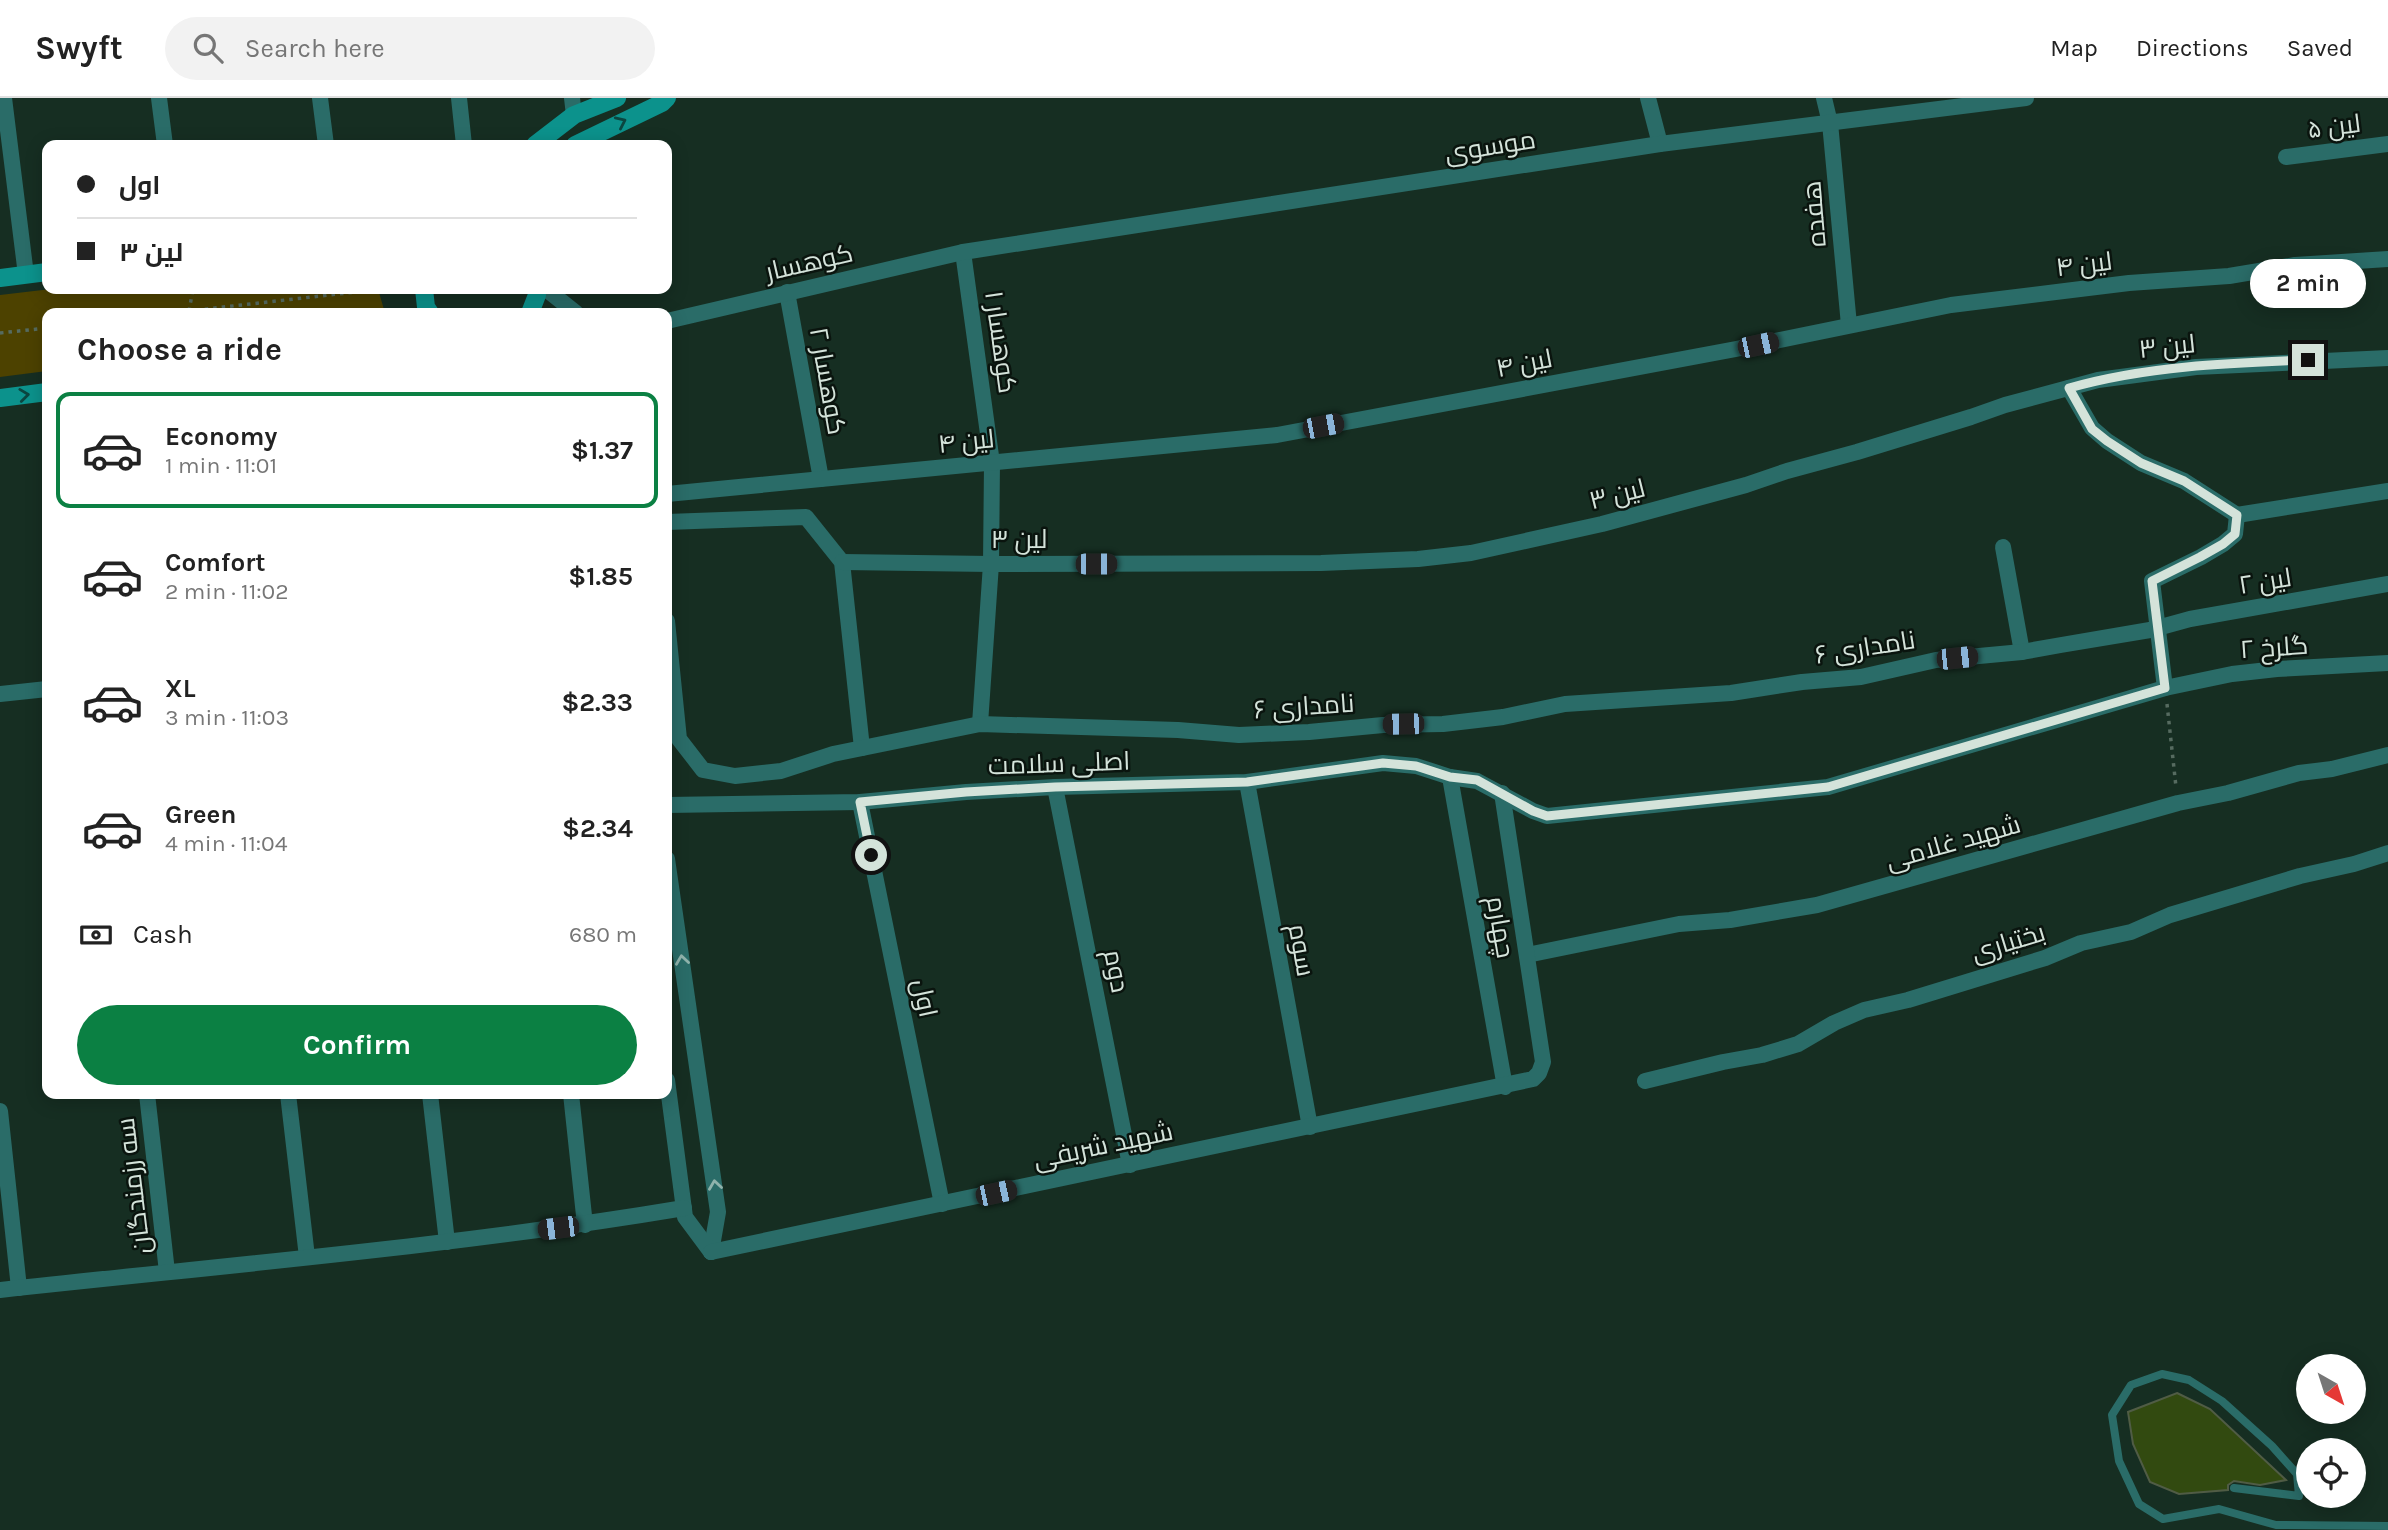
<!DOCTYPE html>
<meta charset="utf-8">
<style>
:root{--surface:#fff;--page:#f2f2f2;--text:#222;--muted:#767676;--line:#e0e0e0;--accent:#0b8043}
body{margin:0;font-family:Karla,Cairo,sans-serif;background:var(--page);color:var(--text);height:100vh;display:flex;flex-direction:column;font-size:26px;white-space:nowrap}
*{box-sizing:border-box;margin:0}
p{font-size:23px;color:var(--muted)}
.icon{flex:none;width:38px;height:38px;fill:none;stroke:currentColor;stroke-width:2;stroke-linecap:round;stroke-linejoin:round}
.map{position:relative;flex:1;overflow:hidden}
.panel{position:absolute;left:42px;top:210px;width:630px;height:791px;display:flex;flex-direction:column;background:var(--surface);border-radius:14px;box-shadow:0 4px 18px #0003}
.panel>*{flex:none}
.guide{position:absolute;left:42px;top:42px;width:630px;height:154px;border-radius:14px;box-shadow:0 4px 18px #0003;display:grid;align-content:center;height:154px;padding:0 35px;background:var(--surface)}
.needle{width:46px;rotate:141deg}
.buttons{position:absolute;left:2296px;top:1256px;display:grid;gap:14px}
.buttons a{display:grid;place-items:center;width:70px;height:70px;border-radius:50%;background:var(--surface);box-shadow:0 4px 18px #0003;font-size:35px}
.end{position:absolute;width:32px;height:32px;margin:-16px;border:9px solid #d4e3da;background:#111;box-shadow:0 0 0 4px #111}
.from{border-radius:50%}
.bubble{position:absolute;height:49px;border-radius:24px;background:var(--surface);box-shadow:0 4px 18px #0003;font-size:23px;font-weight:700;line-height:49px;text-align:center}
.car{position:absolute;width:21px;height:42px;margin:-21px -10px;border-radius:9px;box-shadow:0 0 5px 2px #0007;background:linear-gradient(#222 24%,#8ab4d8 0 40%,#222 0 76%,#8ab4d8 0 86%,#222 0)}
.guide b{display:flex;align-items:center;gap:24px;height:66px;font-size:26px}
.guide b+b{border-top:2px solid var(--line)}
.guide i{width:18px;height:18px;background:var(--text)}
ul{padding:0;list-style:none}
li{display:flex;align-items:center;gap:21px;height:116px;margin:0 14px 10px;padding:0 21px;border:4px solid transparent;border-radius:14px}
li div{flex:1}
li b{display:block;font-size:26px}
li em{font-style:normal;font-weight:700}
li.current{border-color:var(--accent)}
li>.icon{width:63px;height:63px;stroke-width:1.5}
h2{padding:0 35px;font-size:32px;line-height:84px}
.pay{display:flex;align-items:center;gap:18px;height:77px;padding:0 35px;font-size:26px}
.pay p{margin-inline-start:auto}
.action{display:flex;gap:14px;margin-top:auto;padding:14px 35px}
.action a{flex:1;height:80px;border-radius:42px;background:var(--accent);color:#fff;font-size:28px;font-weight:700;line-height:80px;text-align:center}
header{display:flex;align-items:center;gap:42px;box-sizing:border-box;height:98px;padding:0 35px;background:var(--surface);border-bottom:2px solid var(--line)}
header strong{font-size:33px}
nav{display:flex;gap:38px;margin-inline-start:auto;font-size:24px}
.search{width:490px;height:63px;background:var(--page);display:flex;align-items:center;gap:18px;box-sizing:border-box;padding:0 24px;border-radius:38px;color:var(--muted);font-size:26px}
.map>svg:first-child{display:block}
.grass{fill:#4d4200}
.building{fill:#324a10;stroke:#505c45;stroke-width:2}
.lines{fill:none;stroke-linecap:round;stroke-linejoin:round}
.path{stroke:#566b60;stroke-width:3.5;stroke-dasharray:3.5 5;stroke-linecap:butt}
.lane{stroke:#2a6c68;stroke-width:8}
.street{stroke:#2a6c68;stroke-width:16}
.secondary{stroke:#0c928c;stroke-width:18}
.oneway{stroke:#0b4640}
.oneway2{stroke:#90b3ac}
.route{stroke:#d4e3da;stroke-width:9}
.labels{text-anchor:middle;stroke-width:5;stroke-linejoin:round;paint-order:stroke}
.street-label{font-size:26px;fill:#d4e3da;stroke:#0a140e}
</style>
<header>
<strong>Swyft</strong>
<div class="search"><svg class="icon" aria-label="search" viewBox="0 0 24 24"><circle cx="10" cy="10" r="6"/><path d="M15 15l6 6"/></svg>Search here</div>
<nav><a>Map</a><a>Directions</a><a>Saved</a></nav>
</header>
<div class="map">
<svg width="2388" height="1432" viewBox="0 0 2388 1432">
<rect width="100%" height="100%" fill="#162e22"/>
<polygon class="grass" points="51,191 378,191 385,215 47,215 47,273 0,279 0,197"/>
<polygon class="building" points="2177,1295 2210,1311 2286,1382 2260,1387 2234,1383 2228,1387 2228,1392 2179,1396 2150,1384 2133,1346 2128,1314"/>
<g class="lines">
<g class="path">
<polyline points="189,213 193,191"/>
<polyline points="171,215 382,191"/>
<polyline points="0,235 47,230"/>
<polyline points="2167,606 2176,689"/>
</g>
<polyline class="lane" points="2234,1390 2299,1398 2297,1376 2272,1348 2222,1303 2189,1282 2162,1276 2131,1287 2112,1317 2119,1363 2139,1406 2163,1421 2219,1411 2276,1427 2388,1428"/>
<g class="street">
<polyline points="4,0 26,177"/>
<polyline points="159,0 165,47"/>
<polyline points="320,0 326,47"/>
<polyline points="459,0 464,47"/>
<polyline points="572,0 574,17"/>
<polyline points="1648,0 1660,46"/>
<polyline points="1824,0 1830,25 1849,227"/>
<polyline points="2286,59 2388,46"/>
<polyline points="963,154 992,365 991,466 980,626"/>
<polyline points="546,191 576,215"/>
<polyline points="787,194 821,381"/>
<polyline points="667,223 963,154 1660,46 2026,0"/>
<polyline points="2069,290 2092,330 2107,343 2141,365 2184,383 2237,417 2388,393"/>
<polyline points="667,396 1277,337 1736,251 1951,207 2129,185 2229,178 2295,167 2388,161"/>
<polyline points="667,424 806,419 842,464 862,650"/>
<polyline points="2003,449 2022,554"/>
<polyline points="842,464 991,466 1321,465 1418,461 1471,455 1602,426 1746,387 1787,373 1857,354 1971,319 2005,307 2098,282 2196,269 2388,260"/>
<polyline points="667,523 679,641 703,672 735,678 781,673 833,656 980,626 1178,632 1239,637 1309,634 1383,627 1443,626 1503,619 1565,606 1731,595 1802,584 1861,579 1936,562 2022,554 2061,547 2150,532 2190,521 2388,486"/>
<polyline points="2165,590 2152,483 2201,459 2223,446 2235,436 2237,417"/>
<polyline points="0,596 47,591"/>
<polyline points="1450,679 1505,989"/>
<polyline points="1247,684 1310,1029"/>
<polyline points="1055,689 1130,1067"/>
<polyline points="860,704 942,1106"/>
<polyline points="667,707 860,704 966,694 1055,689 1247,684 1383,665 1416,668 1450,679 1477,683 1533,713 1547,718 1828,689 2165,590 2232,576 2277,571 2388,565"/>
<polyline points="667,761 718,1114 711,1154"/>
<polyline points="1527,857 1679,826 1730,822 1817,807 2178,705 2228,695 2299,675 2332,671 2388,657"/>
<polyline points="667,982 685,1119 711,1154"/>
<polyline points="1645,983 1723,964 1762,957 1798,946 1834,925 1864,912 1908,902 2045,860 2081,845 2131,834 2170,817 2300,778 2354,766 2388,755"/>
<polyline points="147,996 167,1174"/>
<polyline points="288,996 307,1159"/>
<polyline points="430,996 447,1144"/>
<polyline points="571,996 585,1127"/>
<polyline points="0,1013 19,1190"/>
<polyline points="711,1154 1533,981 1539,975 1543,964 1502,695"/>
<path d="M 0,1192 C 228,1167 457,1148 684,1110"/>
</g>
<g class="secondary">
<polyline points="535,47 574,17 617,0"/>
<polyline points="575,47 662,5 667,0"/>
<polyline points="0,180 47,174"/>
<polyline points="424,191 426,209 430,215"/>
<polyline points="530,215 537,197 536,191"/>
<polyline points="0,300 47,294"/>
</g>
</g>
<defs><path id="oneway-chevron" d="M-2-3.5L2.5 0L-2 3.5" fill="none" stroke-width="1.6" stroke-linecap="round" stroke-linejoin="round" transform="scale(1.75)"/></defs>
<g class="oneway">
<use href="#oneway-chevron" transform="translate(621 24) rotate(-25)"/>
<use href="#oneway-chevron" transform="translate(24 297) rotate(-7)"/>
</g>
<g class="oneway2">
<use href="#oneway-chevron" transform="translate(682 862) rotate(-98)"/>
<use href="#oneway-chevron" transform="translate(715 1087) rotate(-98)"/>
</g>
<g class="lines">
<path class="route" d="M 871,757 L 860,704 L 966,694 L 1055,689 L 1247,684 L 1383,665 L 1416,668 L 1450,679 L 1477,682 L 1533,713 L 1547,718 L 1828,689 L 2165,590 L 2152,483 L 2200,459 L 2223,446 L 2235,436 L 2237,417 L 2184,383 L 2141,365 L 2107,343 L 2092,331 L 2069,290 C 2146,268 2228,265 2308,262"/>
</g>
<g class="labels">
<g class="street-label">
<text transform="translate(2334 28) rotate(-7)" y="9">لین ۵</text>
<text transform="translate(1490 48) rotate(-9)" y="9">موسوی</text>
<text transform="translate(1814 116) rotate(-95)" y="9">هفده</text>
<text transform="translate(809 164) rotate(-13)" y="9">کوهسار</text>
<text transform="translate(2084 166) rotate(-7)" y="9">لین ۴</text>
<text transform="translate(1001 244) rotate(82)" y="9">کوهسار ۱</text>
<text transform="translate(2167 248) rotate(-6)" y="9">لین ۳</text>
<text transform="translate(1524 265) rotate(-11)" y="9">لین ۴</text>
<text transform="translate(828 283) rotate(80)" y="9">کوهسار ۲</text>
<text transform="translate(966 343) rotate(-6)" y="9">لین ۴</text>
<text transform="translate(1617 396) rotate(-14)" y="9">لین ۳</text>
<text x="1019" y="450">لین ۳</text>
<text transform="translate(2265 483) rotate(-9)" y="9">لین ۲</text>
<text transform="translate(1865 549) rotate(-9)" y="9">نامداری ۶</text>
<text transform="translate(2274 549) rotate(-4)" y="9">گلرخ ۲</text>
<text transform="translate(1304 608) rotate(-4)" y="9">نامداری ۶</text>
<text transform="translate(1059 665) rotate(-2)" y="9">اصلی سلامت</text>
<text transform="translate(1953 744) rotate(-16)" y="9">شهید غلامی</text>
<text transform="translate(1501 829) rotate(80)" y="9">چهارم</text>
<text transform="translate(2008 844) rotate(-17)" y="9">بختیاری</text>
<text transform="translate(1302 852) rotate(80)" y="9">سوم</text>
<text transform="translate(1117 873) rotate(79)" y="9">دوم</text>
<text transform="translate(925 900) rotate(78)" y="9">اول</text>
<text transform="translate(1103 1047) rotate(-12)" y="9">شهید شریفی</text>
<text transform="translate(133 1088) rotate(-97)" y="9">سه رزمندگان</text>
</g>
</g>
</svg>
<div class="buttons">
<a><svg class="needle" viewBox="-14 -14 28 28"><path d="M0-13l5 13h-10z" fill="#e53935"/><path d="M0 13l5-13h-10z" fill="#767676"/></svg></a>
<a><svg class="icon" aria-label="locate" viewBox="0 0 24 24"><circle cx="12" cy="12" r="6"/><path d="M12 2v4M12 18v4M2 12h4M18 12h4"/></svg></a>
</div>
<i class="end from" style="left:871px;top:757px"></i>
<i class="end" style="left:2308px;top:262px"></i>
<div class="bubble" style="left:2250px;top:161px;width:116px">2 min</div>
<i class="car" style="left:1758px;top:247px;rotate:78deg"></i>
<i class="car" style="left:1323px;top:328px;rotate:79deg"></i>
<i class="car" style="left:1096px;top:466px;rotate:90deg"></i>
<i class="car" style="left:1957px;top:560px;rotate:84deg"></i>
<i class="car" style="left:1403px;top:626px;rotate:269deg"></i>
<i class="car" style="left:996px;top:1095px;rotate:78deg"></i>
<i class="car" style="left:558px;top:1130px;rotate:263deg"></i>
<div class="guide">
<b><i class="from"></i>اول</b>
<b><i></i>لین ۳</b>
</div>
<section class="panel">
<h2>Choose a ride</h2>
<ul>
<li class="current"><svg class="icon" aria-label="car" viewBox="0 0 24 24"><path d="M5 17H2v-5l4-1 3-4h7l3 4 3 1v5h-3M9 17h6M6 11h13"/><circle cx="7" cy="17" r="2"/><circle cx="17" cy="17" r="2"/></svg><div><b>Economy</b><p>1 min · 11:01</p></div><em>$1.37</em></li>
<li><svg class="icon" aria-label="car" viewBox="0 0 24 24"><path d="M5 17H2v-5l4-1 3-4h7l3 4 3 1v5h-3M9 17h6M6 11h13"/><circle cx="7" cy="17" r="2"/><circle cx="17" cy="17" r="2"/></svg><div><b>Comfort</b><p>2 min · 11:02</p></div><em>$1.85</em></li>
<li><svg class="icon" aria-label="car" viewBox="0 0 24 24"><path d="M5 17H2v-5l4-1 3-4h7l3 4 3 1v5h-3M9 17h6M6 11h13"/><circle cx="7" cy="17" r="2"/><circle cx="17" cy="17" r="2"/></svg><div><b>XL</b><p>3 min · 11:03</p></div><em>$2.33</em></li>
<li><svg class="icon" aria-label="car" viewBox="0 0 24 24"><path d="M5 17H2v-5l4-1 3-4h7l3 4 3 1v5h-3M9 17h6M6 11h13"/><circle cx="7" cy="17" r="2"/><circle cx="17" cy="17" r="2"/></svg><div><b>Green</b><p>4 min · 11:04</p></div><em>$2.34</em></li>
</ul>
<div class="pay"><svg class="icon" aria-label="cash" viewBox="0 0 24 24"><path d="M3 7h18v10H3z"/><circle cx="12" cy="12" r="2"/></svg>Cash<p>680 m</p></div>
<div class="action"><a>Confirm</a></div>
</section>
</div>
